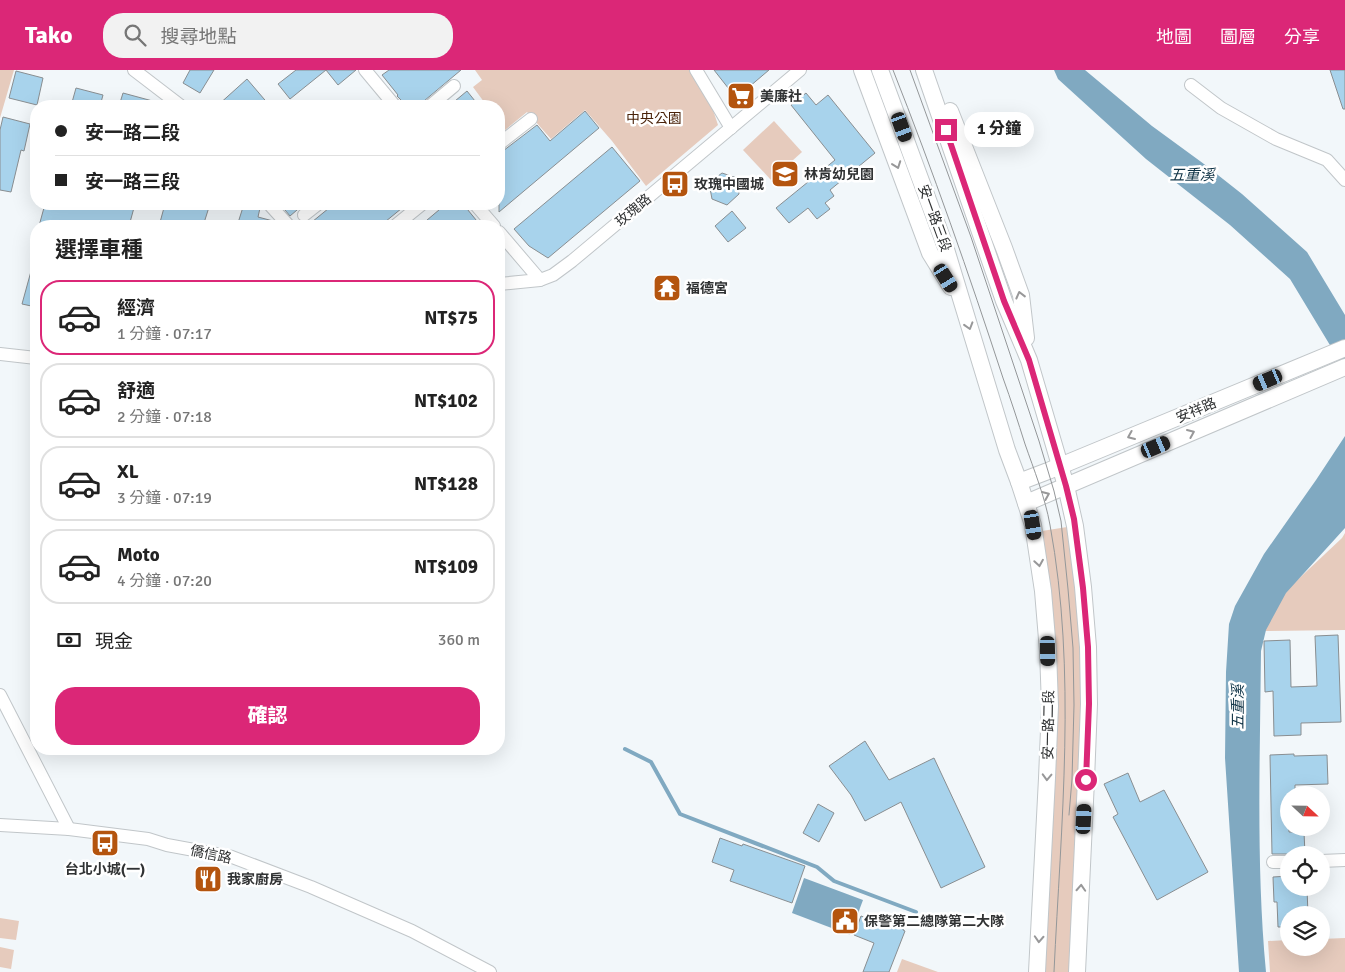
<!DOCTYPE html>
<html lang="zh-TW">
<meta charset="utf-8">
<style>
:root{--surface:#fff;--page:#f2f2f2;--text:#222;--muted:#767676;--line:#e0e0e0;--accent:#db2777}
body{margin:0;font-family:Signika,"Noto Sans TC",sans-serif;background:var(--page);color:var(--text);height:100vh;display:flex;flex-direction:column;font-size:19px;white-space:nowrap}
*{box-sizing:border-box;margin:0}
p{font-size:16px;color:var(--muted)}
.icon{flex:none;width:28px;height:28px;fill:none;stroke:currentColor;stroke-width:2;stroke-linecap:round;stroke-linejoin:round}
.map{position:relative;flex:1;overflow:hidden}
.panel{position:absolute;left:30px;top:150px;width:475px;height:535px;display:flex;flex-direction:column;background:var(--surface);border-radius:20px;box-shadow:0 5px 20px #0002}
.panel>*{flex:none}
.guide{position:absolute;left:30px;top:30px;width:475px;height:110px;border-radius:20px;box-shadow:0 5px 20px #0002;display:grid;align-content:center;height:110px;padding:0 25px;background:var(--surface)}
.needle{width:32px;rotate:112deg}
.fabs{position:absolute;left:1280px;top:716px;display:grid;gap:10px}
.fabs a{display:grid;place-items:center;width:50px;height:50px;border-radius:50%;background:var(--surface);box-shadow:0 5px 20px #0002;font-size:25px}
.end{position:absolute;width:22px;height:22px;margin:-11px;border:6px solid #db2777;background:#fff;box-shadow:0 0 0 2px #fff}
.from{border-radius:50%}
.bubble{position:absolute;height:35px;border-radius:18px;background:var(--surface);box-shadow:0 5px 20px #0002;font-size:16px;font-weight:800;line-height:35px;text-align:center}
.car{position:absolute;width:15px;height:30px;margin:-15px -8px;border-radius:6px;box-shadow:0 0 4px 1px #0007;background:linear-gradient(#222 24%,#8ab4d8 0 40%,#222 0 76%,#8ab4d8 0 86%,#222 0)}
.guide b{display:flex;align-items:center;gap:18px;height:48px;font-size:19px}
.guide b+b{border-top:1px solid var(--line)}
.guide i{width:12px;height:12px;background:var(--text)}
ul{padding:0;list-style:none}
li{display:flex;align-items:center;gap:15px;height:75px;margin:0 10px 8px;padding:0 15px;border:2px solid var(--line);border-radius:20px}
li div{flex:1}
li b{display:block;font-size:19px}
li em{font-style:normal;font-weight:800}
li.active{border-color:var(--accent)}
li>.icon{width:45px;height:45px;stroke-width:1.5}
h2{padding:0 25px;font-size:22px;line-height:60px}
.pay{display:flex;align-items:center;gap:12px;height:55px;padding:0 25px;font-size:19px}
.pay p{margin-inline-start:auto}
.cta{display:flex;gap:10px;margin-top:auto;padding:10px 25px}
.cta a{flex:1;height:58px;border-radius:20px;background:var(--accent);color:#fff;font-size:20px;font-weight:800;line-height:58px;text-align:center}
header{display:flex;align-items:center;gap:30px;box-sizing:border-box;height:70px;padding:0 25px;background:var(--accent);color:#fff}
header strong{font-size:24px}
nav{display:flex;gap:28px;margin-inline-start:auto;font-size:18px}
.search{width:350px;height:45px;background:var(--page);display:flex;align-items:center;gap:12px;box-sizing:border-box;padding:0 18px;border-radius:20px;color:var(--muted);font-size:19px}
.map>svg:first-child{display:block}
.green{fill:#e6cbbd}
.water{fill:#80a9c1}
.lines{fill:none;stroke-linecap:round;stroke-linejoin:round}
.stream{stroke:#80a9c1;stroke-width:4}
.building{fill:#a8d3ec;stroke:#898e91}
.minor-casing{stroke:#c1c6c9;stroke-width:14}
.tertiary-casing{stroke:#c1c6c9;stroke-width:18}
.minor{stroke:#fff;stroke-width:12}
.tertiary{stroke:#fff;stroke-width:16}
.tram{stroke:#949799;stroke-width:1}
.oneway{stroke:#989899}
.route{stroke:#db2777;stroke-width:6}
.labels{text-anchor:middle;stroke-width:5;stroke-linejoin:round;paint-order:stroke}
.poi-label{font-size:14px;font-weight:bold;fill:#303233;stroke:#fff;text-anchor:start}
.park-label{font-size:14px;fill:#492209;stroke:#fff}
.street-label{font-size:14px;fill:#303233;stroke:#fff}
.water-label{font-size:15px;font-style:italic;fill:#0e3245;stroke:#fff}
</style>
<header>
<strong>Tako</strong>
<div class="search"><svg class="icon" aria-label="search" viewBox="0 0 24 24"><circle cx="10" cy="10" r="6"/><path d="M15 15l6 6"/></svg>搜尋地點</div>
<nav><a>地圖</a><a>圖層</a><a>分享</a></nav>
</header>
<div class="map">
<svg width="1345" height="902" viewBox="0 0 1345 902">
<rect width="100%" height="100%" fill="#f2f7fa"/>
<g class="green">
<polygon points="0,0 14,0 0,48"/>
<polygon points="475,0 691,0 713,40 718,55 646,116 612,71 585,40 551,69 527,42 499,65 499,36 487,36 473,17 482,10"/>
<polygon points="774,51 802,82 771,110 743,80"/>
<path d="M 1067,457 C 1072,497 1078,537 1080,577 C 1084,685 1075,794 1069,902 L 1044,902 L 1042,461 Z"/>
<polygon points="1345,463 1345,560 1262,561 1272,537 1291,516 1342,468"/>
<polygon points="0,848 19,851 16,870 0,868"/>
<polygon points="1345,868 1345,902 1270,902 1268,871 1289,870 1289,878 1321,878 1321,869"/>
<polygon points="0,877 14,880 11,899 0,897"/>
<polygon points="902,889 938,902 897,902"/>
</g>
<g class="water">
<polygon points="1054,0 1085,0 1152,56 1204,94 1242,124 1307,182 1345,245 1345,300 1290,209 1230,155 1146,89 1058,9"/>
<path d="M 1345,366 L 1345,458 L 1286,523 L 1266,560 L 1261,581 C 1260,688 1256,795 1266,902 L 1239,902 L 1225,688 L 1226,602 L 1229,554 L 1235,536 L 1264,484 L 1316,410 Z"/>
<polygon points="804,808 863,830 850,865 792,843"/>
</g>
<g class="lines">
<polyline class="stream" points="625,679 651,692 680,744 817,797 834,811 916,842"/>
</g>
<g class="building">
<polygon points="190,0 214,0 200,23 183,13"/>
<polygon points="296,0 326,0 290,29 278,14"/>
<polygon points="326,0 356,0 338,15"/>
<polygon points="389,0 461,0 418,36 403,36 402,31 397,26 398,25 382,5"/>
<polygon points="714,0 769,0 736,28"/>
<polygon points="1330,0 1345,0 1345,39 1343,39"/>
<polygon points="16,1 43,8 37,35 9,28"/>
<polygon points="247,9 270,36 217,36"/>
<polygon points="76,18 103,25 100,36 71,36"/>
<polygon points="467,21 479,36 449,36"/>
<polygon points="123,23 160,33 159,36 119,36"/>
<polygon points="806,23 816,35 828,25 875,83 830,120 834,126 825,133 830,139 817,149 808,138 789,153 776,138 835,90 791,35"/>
<polygon points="585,41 599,58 499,142 499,84 537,55 550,71"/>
<polygon points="3,47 30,54 24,81 21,80 11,122 0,120 0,60"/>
<polygon points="612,77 640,111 548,188 529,176 514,159"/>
<polygon points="722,103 737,108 739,124 727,135 712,129 709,113"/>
<polygon points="45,134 135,134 129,156 39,156"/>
<polygon points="165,134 210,134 203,156 159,156"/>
<polygon points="244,134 260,138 258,147 273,151 278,156 237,156"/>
<polygon points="280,134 304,134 290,146"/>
<polygon points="334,134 407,134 380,156 307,156"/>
<polygon points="446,134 463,134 481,156 420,156"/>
<polygon points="732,141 746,158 728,172 715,156"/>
<polygon points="33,194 36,194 36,237 22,234"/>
<polygon points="1338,565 1341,652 1301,653 1301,665 1274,666 1273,621 1265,622 1264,571 1290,570 1291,617 1317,616 1315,566"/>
<polygon points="865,671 889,710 934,688 985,797 941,818 901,732 865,751 851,725 829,696"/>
<polygon points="1294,684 1294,686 1327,685 1328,714 1295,715 1295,725 1289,725 1289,762 1304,762 1305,784 1272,784 1270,685"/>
<polygon points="1128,703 1140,732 1164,720 1208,802 1157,830 1113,747 1118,744 1104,714"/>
<polygon points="818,734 834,743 819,772 803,763"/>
<polygon points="720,768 742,776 743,774 805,796 792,833 730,811 734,800 712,792"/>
<polygon points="1289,806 1289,818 1307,818 1308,845 1289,845 1289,857 1278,857 1277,832 1274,832 1273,807"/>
<polygon points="861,846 881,854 883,848 904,856 903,860 905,861 889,902 863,902 874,873 854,865"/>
</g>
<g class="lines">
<defs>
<g id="minor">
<polyline points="134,0 181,36"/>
<polyline points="365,0 395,36"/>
<polyline points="696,0 731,58"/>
<polyline points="1191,15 1221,38 1276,69 1327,90 1345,110"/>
<polyline points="430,36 454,16"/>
<polyline points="499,74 531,49"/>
<polyline points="269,134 289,156"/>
<polyline points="475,134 494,156"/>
<polyline points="304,145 318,134"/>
<polyline points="395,156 422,134"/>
<polyline points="499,162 540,210"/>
<polyline points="499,214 540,210 553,205 572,191 800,0"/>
<polyline points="0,284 36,288"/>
<polyline points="0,625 69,759"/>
<polyline points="0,755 69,759 148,769 167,775 232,787 311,817 412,861 490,902"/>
<polyline points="1321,791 1345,790"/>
<polyline points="1273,792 1289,792"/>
</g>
<g id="tertiary">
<polyline points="862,0 930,183 951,217"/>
<polyline points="880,0 945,176 1007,380 1019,412 1033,455 1043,521 1048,581 1050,636 1047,708 1037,902"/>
<polyline points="924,0 1004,231 1029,290 1066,416 1075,456 1083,517 1088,577 1089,634 1086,710 1077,902"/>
<polyline points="950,41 1004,178 1021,225 1026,268"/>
<polyline points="1019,412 1048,401 1345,278"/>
<polyline points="1026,433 1345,297"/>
</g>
</defs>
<use href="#minor" class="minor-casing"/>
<use href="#tertiary" class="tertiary-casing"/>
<use href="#minor" class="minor"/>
<use href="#tertiary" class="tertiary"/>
<g class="tram">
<path d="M 893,0 C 933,101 969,204 1003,308 C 1011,330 1018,352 1025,374 C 1034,400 1045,427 1050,455 C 1077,602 1061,753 1054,902"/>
<polyline points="910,0 971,167 1039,371 1054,421 1061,451 1068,519 1073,578 1074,635 1072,709 1069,745"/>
</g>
</g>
<defs><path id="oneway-chevron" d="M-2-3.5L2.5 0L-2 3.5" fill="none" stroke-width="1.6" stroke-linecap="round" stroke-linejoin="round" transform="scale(1.25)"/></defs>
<g class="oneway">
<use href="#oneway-chevron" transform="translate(897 95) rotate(70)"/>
<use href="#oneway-chevron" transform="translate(1020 225) rotate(-104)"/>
<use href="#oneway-chevron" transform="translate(969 256) rotate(73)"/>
<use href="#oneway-chevron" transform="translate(1191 363) rotate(-23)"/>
<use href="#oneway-chevron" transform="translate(1131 366) rotate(157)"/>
<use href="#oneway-chevron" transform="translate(1046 425) rotate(-23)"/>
<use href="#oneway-chevron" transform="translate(1039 493) rotate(81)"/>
<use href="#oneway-chevron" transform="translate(1047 707) rotate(92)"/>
<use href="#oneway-chevron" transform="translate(1081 818) rotate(-87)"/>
<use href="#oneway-chevron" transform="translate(1039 869) rotate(93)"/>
</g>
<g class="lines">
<polyline class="route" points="946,60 1004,231 1029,290 1066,416 1074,449 1083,518 1088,577 1089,634 1086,710"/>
</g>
<defs>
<symbol id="supermarket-square" viewBox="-11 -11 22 22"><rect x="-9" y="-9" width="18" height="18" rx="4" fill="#b4540e" stroke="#fff"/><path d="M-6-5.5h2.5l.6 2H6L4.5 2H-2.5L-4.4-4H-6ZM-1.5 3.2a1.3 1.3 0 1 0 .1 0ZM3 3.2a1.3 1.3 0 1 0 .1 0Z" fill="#fff"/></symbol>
<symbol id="school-square" viewBox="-11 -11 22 22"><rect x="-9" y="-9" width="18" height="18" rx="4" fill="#b4540e" stroke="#fff"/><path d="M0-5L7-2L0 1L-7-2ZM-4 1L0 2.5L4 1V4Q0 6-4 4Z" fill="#fff"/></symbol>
<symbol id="bus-square" viewBox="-11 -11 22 22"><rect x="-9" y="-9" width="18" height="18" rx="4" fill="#b4540e" stroke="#fff"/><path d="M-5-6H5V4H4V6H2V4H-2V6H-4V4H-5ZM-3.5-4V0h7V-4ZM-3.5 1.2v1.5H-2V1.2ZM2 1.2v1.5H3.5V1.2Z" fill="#fff"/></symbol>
<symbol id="temple-square" viewBox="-11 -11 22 22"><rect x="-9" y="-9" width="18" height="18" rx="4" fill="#b4540e" stroke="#fff"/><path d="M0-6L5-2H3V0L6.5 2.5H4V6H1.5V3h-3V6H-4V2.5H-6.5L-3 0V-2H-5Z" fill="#fff"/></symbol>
<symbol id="restaurant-square" viewBox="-11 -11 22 22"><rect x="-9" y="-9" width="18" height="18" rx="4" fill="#b4540e" stroke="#fff"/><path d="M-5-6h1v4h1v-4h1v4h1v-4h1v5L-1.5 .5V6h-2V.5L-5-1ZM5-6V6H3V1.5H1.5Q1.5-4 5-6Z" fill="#fff"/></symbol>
<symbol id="civic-square" viewBox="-11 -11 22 22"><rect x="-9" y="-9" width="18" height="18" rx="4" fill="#b4540e" stroke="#fff"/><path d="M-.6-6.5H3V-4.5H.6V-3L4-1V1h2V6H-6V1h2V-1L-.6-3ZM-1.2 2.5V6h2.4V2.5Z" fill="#fff"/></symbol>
</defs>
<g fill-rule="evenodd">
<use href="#supermarket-square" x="725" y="10" width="32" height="32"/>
<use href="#school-square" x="769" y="88" width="32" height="32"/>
<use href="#bus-square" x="659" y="98" width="32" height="32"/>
<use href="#temple-square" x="651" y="202" width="32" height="32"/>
<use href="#bus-square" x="89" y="757" width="32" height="32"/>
<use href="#restaurant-square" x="192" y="793" width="32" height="32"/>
<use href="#civic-square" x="829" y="835" width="32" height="32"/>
</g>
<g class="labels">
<g class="poi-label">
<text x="760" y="31">美廉社</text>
<text x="804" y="109">林肯幼兒園</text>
<text x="694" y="119">玫瑰中國城</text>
<text x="686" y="223">福德宮</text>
<text x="105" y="804" text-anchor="middle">台北小城(一)</text>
<text x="227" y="814">我家廚房</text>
<text x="864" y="856">保警第二總隊第二大隊</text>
</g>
<g class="park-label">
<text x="654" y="53">中央公園</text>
</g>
<g class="street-label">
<text transform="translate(633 140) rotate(-40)" y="5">玫瑰路</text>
<text transform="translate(935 148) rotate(70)" y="5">安一路三段</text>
<text transform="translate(1196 340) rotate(-23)" y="5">安祥路</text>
<text transform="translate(1048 655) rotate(-89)" y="5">安一路二段</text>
<text transform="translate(211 784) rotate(12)" y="5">僑信路</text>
</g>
<g class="water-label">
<text x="1192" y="110">五重溪</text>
<text transform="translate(1238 637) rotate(-90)" y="5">五重溪</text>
</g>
</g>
</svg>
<div class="fabs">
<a><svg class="needle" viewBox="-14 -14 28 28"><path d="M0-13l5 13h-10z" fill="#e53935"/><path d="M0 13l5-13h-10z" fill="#767676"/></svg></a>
<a><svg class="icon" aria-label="locate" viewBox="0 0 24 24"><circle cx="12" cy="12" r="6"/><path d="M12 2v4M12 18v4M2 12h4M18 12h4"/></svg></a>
<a><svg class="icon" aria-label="layers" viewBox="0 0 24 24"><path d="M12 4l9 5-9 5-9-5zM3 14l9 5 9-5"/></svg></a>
</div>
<i class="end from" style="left:1086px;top:710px"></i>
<i class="end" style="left:946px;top:60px"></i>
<div class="bubble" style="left:964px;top:42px;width:70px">1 分鐘</div>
<i class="car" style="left:902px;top:57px;rotate:160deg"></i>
<i class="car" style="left:946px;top:208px;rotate:148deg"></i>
<i class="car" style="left:1268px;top:310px;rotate:247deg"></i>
<i class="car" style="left:1156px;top:377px;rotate:67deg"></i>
<i class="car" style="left:1033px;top:455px;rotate:171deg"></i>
<i class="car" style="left:1048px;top:581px;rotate:179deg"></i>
<i class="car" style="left:1084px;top:749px;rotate:3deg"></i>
<div class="guide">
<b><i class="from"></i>安一路二段</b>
<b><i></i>安一路三段</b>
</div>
<section class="panel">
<h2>選擇車種</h2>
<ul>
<li class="active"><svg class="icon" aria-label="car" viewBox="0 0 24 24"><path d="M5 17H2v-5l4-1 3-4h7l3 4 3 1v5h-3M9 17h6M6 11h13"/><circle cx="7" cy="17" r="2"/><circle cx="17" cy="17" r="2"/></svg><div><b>經濟</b><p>1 分鐘 · 07:17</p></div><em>NT$75</em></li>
<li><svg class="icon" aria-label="car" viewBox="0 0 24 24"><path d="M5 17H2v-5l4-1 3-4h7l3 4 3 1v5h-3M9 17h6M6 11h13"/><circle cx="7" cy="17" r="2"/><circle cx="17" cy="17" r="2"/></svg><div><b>舒適</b><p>2 分鐘 · 07:18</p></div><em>NT$102</em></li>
<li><svg class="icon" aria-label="car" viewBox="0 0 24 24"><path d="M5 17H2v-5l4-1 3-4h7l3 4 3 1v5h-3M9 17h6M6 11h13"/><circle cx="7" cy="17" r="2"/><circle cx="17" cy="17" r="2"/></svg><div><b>XL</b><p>3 分鐘 · 07:19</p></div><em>NT$128</em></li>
<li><svg class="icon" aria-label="car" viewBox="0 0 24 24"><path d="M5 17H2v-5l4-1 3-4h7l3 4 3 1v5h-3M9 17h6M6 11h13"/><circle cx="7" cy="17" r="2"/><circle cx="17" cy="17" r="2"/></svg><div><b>Moto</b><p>4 分鐘 · 07:20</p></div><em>NT$109</em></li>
</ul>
<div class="pay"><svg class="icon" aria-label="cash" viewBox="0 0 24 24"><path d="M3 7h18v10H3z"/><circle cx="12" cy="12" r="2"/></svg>現金<p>360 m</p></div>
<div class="cta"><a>確認</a></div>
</section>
</div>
